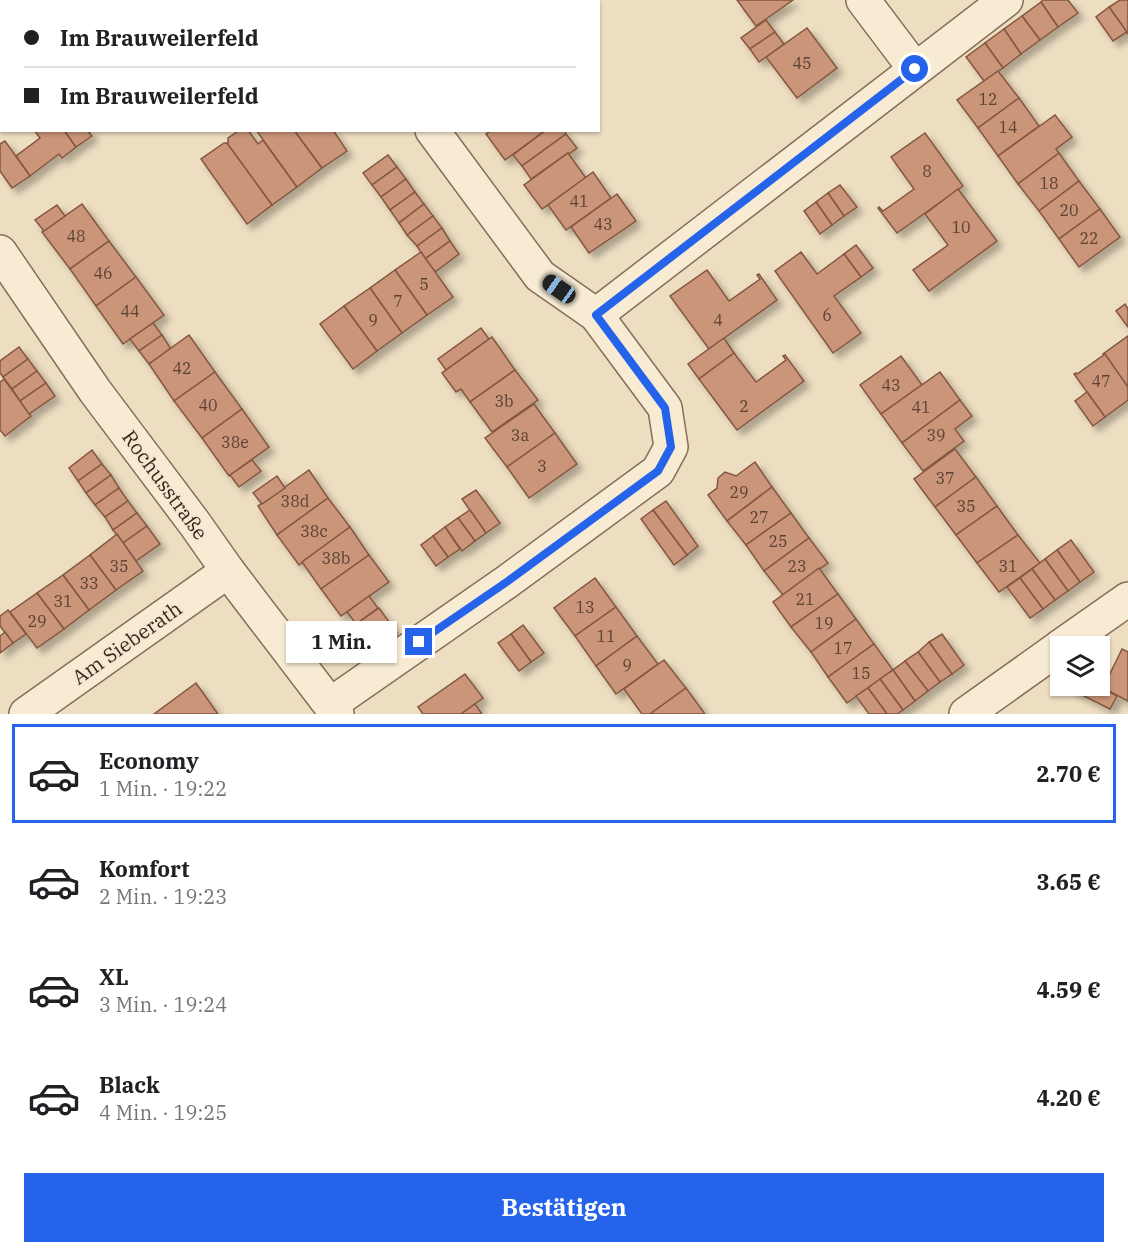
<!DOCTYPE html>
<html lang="de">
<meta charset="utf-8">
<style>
:root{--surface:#fff;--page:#f6f6f6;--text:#202124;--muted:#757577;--line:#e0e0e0;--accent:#2563eb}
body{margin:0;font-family:"IBM Plex Serif",serif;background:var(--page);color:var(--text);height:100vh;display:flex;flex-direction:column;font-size:22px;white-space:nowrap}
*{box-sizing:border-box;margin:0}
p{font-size:20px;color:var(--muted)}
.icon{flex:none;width:33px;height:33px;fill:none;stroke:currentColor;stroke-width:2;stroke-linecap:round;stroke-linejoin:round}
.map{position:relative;height:714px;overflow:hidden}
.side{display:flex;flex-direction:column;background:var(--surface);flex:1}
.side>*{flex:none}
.top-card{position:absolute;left:0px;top:0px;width:600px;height:132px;box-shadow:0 2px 4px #0004;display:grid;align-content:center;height:132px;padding:0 24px;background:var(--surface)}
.fabs{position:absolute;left:1050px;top:636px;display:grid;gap:12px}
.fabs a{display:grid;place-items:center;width:60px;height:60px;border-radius:0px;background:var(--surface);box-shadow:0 2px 4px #0004;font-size:30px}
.end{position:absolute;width:27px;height:27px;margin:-14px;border:8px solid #2563eb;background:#fff;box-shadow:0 0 0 3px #fff}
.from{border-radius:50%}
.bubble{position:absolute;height:42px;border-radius:0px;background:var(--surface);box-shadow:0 2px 4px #0004;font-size:20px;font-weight:700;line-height:42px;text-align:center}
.car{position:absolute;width:18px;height:36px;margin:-18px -9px;border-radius:8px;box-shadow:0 0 4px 2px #0007;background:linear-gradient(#222 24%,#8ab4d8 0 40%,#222 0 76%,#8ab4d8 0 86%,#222 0)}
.top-card b{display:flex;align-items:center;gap:21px;height:57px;font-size:22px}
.top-card b+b{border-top:2px solid var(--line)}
.top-card i{width:15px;height:15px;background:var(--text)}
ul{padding:10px 0 0;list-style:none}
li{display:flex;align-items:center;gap:18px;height:99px;margin:0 12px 9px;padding:0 12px;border:3px solid transparent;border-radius:0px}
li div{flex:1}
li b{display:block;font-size:22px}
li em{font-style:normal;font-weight:700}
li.active{border-color:var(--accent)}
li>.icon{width:54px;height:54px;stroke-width:1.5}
.action{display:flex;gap:12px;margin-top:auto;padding:12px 24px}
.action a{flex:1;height:69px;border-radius:0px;background:var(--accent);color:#fff;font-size:24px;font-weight:700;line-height:69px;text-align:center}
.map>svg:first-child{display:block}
.building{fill:#ca9578;stroke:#845640;stroke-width:1.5;filter:url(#shadow)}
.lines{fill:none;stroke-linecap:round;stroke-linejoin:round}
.minor-casing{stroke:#866e59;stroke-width:36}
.minor{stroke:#f8ebd4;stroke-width:33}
.route{stroke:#2563eb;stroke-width:8}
.labels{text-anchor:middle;stroke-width:4.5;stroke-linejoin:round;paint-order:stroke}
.number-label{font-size:16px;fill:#5b4234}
.street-label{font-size:20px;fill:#36271d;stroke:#f4e8d1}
</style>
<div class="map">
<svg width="1128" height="714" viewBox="0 0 1128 714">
<defs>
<filter id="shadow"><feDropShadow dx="5.5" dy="5.5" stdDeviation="3" flood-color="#0004"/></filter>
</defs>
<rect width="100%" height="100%" fill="#edddc1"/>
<g class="building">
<polygon points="389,0 435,0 434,2 390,2"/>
<polygon points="737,0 793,0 756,26"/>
<polygon points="1043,0 1068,0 1078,13 1058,27 1041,2"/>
<polygon points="1120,0 1128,0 1128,34 1109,7"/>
<polygon points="1041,2 1058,27 1040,40 1022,16"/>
<polygon points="1109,7 1127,32 1113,41 1096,17"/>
<polygon points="1022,16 1040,40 1021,54 1004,29"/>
<polygon points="766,20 775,32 750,49 741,38"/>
<polygon points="807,28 837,68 797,98 766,57"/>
<polygon points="1004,29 1021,54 1003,68 985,43"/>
<polygon points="775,32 784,44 759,62 750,49"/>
<polygon points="985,43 1003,68 984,81 966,57"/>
<polygon points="998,71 1019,98 978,128 957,100"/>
<polygon points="1019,98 1039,126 998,156 978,128"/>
<polygon points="1055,115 1072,137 1056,149 1059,153 1018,184 998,156"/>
<polygon points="34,130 64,130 76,147 62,158 59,154 30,176 16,156 40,138"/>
<polygon points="64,130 92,130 89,133 92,136 76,147"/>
<polygon points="240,130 248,130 258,144 263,140 297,187 272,205 228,145 228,138"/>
<polygon points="256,130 294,130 322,168 297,187"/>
<polygon points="294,130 333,130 347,151 322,168"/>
<polygon points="492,130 546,130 505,160 486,134"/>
<polygon points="546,130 564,130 566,134 522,166 513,155"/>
<polygon points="925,133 963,186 897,233 878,208 879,207 883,211 914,189 891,157"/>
<polygon points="566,134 577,148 569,154 568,153 531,179 522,166"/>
<polygon points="5,141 30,176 12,188 0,171 0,144"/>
<polygon points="224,143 227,143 272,205 247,224 201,159"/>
<polygon points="568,153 586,178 542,209 524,185"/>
<polygon points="1059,153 1079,181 1039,211 1018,184"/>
<polygon points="388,155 397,167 372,185 363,173"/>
<polygon points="397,167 406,179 381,197 372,185"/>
<polygon points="593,172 611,198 566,230 548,205"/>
<polygon points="406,179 415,192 390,210 381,197"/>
<polygon points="1079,181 1100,209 1059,239 1039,211"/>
<polygon points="840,185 857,207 844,216 828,193"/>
<polygon points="958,189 997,241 929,291 913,270 948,245 925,214"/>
<polygon points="415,192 424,204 399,223 390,210"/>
<polygon points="828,193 844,216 832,225 816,202"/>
<polygon points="617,194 636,221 589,253 571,227"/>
<polygon points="816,202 832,225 820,234 804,211"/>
<polygon points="82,204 109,241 70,269 42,232"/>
<polygon points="424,204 433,216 407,235 399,223"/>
<polygon points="57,205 65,216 44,231 35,220"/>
<polygon points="1100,209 1120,237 1079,267 1059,239"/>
<polygon points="433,216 442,228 417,246 407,235"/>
<polygon points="442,228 450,241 425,259 417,246"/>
<polygon points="109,241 136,277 96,306 70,269"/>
<polygon points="450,241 459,254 435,272 425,259"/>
<polygon points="856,245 873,268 861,277 844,254"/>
<polygon points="421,252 453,297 427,315 395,270"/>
<polygon points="801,252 817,274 844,254 861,277 834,296 861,333 833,353 775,271"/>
<polygon points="395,270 427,315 402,333 370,288"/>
<polygon points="707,270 729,301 760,279 757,275 759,274 777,300 709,349 670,296"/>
<polygon points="136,277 164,315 123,344 96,306"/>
<polygon points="370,288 402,333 377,351 344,306"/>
<polygon points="1125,304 1128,309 1128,327 1116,311"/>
<polygon points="344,306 377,351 353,369 320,324"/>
<polygon points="153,323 162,335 139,351 130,339"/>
<polygon points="481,328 489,339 446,370 438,359"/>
<polygon points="162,335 171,349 149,364 139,351"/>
<polygon points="189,335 215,372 174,401 149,364"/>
<polygon points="1128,336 1128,387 1103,354"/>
<polygon points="492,337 515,370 470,402 461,389 456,392 442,373"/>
<polygon points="724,338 734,353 699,379 688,364"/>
<polygon points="19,347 28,359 3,377 0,373 0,361"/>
<polygon points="734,353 756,382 786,360 783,356 785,355 804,381 737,430 699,379"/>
<polygon points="1105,354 1128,387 1128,400 1105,417 1074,374 1076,373 1077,374"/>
<polygon points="901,356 922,385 881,414 860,385"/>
<polygon points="28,359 37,371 12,389 3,377"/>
<polygon points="515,370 538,400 492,432 470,402"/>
<polygon points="37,371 46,383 20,401 12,389"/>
<polygon points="215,372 242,409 202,438 174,401"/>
<polygon points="940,372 960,400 902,443 881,414"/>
<polygon points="4,379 31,416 5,436 0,430 0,382"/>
<polygon points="46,383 55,396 29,414 20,401"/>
<polygon points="1087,392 1105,417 1093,426 1075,401"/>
<polygon points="960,400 972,416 955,429 964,441 923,471 902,443"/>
<polygon points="534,404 555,433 507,467 485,438"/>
<polygon points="242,409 269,447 229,476 202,438"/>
<polygon points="555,433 577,464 529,498 507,467"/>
<polygon points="955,449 976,477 935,507 914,479"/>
<polygon points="92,450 102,464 78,481 69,468"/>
<polygon points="252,460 261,471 239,487 230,475"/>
<polygon points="755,462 772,487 727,521 708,495 717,488 718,478 725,472 736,476"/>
<polygon points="102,464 111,475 86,493 78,481"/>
<polygon points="309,470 328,498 277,535 258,506"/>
<polygon points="111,475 119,488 95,505 86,493"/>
<polygon points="277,476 285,488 262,504 253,493"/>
<polygon points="976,477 997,506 956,535 935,507"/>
<polygon points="772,487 791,513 746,545 727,521"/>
<polygon points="119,488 128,501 105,517 95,505"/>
<polygon points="476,490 500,523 486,533 462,499"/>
<polygon points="328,498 350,527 299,565 277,535"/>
<polygon points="128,501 137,513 113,530 105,517"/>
<polygon points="666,501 698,546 687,555 653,510"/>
<polygon points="997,506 1018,535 977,563 956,535"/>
<polygon points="470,510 486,533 475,541 458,518"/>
<polygon points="653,510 687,555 674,565 641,519"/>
<polygon points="137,513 147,526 123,543 113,530"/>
<polygon points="791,513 809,538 764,571 746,545"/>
<polygon points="458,518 475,541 462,551 445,527"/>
<polygon points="147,526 160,544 136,561 123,543"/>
<polygon points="350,527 369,555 321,589 302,562"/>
<polygon points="445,527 460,549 448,557 433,536"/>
<polygon points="117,534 143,571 116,590 90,555"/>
<polygon points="1018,535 1040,563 999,592 977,563"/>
<polygon points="433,536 448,557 436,566 421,545"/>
<polygon points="809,538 828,563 783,595 764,571"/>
<polygon points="1071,540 1094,572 1080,582 1057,550"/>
<polygon points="1057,550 1080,582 1068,591 1045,559"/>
<polygon points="90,555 116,590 89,610 63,575"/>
<polygon points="369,555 389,582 341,616 321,589"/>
<polygon points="1045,559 1068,591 1055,600 1032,569"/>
<polygon points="819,568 838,594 791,627 773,602"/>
<polygon points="1032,569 1055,600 1043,609 1020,578"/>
<polygon points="63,575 89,610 64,629 37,593"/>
<polygon points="595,578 616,607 575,636 554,608"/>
<polygon points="1020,578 1043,609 1030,618 1007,587"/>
<polygon points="37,593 64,629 37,648 10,612"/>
<polygon points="838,594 856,619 811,652 791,627"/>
<polygon points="369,596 378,608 356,624 347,612"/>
<polygon points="616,607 637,636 596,666 575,636"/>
<polygon points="379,608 397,633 372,649 355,625"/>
<polygon points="8,610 26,634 13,643 0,626 0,616"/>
<polygon points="856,619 874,644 828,677 811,652"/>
<polygon points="523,625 544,653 531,662 511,634"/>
<polygon points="5,632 13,643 0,653 0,636"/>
<polygon points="511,634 531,662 519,671 498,643"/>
<polygon points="942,634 964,665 952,674 929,642"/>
<polygon points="637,636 658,664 616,694 596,666"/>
<polygon points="929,642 952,674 940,682 918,652"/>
<polygon points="874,644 893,670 847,703 828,677"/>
<polygon points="1122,649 1128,652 1128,701 1103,688"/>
<polygon points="918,652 940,682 928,691 905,661"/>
<polygon points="664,660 686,688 650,714 642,714 624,689"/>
<polygon points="905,661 928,691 915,701 893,670"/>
<polygon points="893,670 915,701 903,710 880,679"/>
<polygon points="465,674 483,698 461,714 423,714 418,707"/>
<polygon points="880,679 903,710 897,714 887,714 868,688"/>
<polygon points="196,683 218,714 154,714"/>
<polygon points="1100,684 1104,686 1103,688 1117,696 1110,709 1070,689 1072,686 1100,686"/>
<polygon points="686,688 705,714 650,714"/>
<polygon points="868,688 887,714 869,714 856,696"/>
<polygon points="475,704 482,714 461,714"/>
</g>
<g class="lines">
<defs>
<g id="minor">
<polyline points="338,0 339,2"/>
<polyline points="863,0 915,69"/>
<polyline points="432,130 540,276 596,315"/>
<polyline points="0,252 95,391 195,524 228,571 337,714"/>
<polyline points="1061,646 1128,599"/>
<polyline points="331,704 508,581 658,471 671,447 665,408 596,315 1006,0"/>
<polyline points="26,714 228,571"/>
<polyline points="966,714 1060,647"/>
</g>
</defs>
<use href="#minor" class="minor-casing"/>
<use href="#minor" class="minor"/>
</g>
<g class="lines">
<polyline class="route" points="419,642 508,581 658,471 671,447 665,408 596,315 915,69"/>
</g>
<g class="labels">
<g class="number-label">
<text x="802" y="69">45</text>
<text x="988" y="105">12</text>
<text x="1008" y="133">14</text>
<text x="927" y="177">8</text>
<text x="1049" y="189">18</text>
<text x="579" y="207">41</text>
<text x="1069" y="216">20</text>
<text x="603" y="230">43</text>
<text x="961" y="233">10</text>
<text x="76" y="242">48</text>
<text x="1089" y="244">22</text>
<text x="103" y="279">46</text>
<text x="424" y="290">5</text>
<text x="398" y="307">7</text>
<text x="130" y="317">44</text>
<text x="827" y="321">6</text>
<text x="373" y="326">9</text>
<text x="718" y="326">4</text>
<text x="182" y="374">42</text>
<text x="1101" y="387">47</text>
<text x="891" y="391">43</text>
<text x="504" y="407">3b</text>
<text x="208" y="411">40</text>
<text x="744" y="412">2</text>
<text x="921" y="413">41</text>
<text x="520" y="441">3a</text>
<text x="936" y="441">39</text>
<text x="235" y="448">38e</text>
<text x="542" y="472">3</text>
<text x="945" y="484">37</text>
<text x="739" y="498">29</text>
<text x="295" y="507">38d</text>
<text x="966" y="512">35</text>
<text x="759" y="523">27</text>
<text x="314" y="537">38c</text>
<text x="778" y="547">25</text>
<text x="336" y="564">38b</text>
<text x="119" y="572">35</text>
<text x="797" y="572">23</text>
<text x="1008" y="572">31</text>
<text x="89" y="589">33</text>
<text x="805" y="605">21</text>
<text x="63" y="607">31</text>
<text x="585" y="613">13</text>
<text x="37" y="627">29</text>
<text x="824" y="629">19</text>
<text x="606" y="642">11</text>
<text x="843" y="654">17</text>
<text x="627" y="671">9</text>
<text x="861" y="679">15</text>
</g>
<g class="street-label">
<text transform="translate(165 485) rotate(54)" y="7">Rochusstraße</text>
<text transform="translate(127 643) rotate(-35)" y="7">Am Sieberath</text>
</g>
</g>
</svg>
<div class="fabs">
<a><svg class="icon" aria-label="layers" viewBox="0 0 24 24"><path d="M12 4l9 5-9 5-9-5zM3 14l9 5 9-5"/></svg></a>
</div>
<i class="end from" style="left:915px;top:69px"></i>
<i class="end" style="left:419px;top:642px"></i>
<div class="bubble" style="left:286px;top:621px;width:111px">1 Min.</div>
<i class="car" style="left:559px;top:289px;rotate:305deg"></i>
<div class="top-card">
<b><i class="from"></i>Im Brauweilerfeld</b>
<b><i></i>Im Brauweilerfeld</b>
</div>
</div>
<section class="side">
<ul>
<li class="active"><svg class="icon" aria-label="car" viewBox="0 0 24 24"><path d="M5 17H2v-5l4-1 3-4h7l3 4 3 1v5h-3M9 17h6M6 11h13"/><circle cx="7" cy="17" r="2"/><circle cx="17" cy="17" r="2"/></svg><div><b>Economy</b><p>1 Min. · 19:22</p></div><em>2.70 €</em></li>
<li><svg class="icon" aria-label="car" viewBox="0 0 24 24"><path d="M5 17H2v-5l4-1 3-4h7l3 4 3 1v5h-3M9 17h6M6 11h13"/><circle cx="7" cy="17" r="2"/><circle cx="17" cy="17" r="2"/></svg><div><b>Komfort</b><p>2 Min. · 19:23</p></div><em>3.65 €</em></li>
<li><svg class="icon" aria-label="car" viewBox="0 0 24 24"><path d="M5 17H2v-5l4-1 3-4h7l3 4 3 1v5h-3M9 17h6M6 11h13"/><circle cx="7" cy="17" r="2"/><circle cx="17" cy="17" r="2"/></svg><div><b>XL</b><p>3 Min. · 19:24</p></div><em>4.59 €</em></li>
<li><svg class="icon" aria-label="car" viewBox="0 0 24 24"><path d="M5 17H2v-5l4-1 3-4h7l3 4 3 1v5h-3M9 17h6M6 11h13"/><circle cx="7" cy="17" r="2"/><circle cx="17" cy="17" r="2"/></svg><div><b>Black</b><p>4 Min. · 19:25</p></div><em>4.20 €</em></li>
</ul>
<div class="action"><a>Bestätigen</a></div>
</section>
